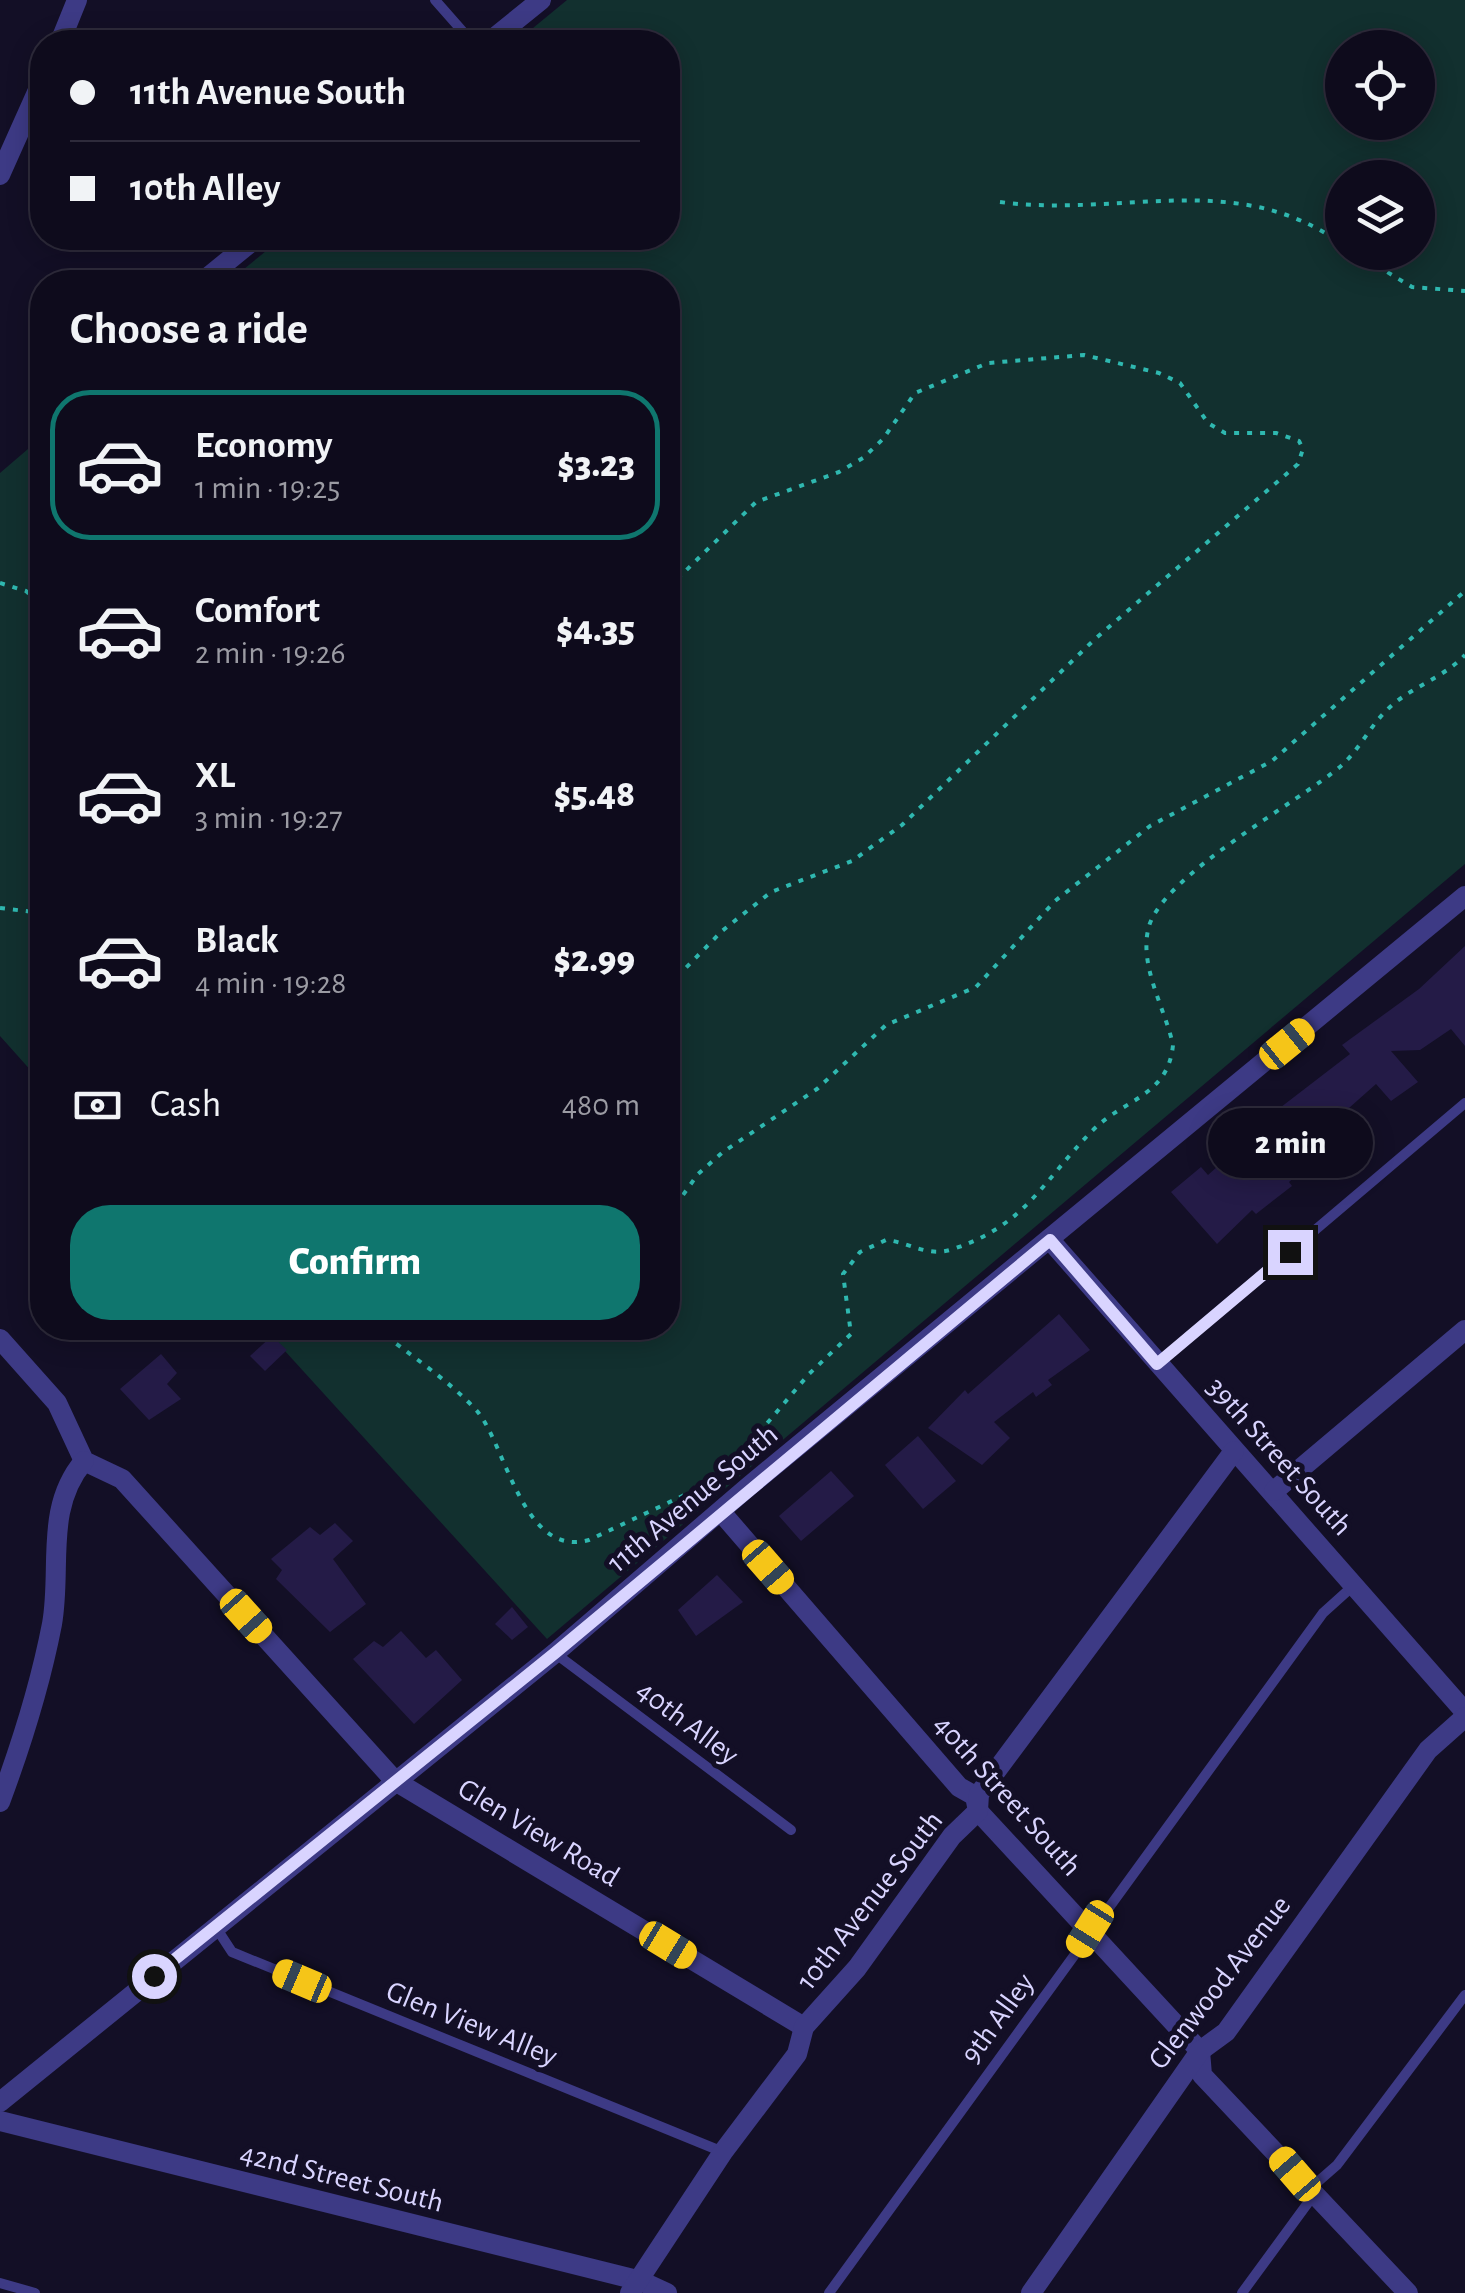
<!DOCTYPE html>
<meta charset="utf-8">
<style>
:root{--surface:#0e0b1c;--page:#1c1929;--text:#f1f3f6;--muted:#9b9ba3;--line:#2e2b3b;--accent:#0f766e}
body{margin:0;font-family:"Alegreya Sans",sans-serif;background:var(--page);color:var(--text);height:100vh;display:flex;flex-direction:column;font-size:38px;white-space:nowrap}
*{box-sizing:border-box;margin:0}
p{font-size:32px;color:var(--muted)}
.icon{flex:none;width:55px;height:55px;fill:none;stroke:currentColor;stroke-width:2;stroke-linecap:round;stroke-linejoin:round}
.map{position:relative;flex:1;overflow:hidden}
.panel{position:absolute;left:30px;top:270px;width:650px;height:1070px;display:flex;flex-direction:column;background:var(--surface);border-radius:40px;box-shadow:0 5px 25px #0003,0 0 0 2px var(--line)}
.panel>*{flex:none}
.hud{position:absolute;left:30px;top:30px;width:650px;height:220px;border-radius:40px;box-shadow:0 5px 25px #0003,0 0 0 2px var(--line);display:grid;align-content:center;height:220px;padding:0 40px;background:var(--surface)}
.controls{position:absolute;left:1325px;top:30px;display:grid;gap:20px}
.controls a{display:grid;place-items:center;width:110px;height:110px;border-radius:50%;background:var(--surface);box-shadow:0 5px 25px #0003,0 0 0 2px var(--line);font-size:50px}
.end{position:absolute;width:45px;height:45px;margin:-22px;border:12px solid #d9d4ff;background:#111;box-shadow:0 0 0 5px #111}
.from{border-radius:50%}
.bubble{position:absolute;height:70px;border-radius:35px;background:var(--surface);box-shadow:0 5px 25px #0003,0 0 0 2px var(--line);font-size:32px;font-weight:800;line-height:70px;text-align:center}
.car{position:absolute;width:30px;height:60px;margin:-30px -15px;border-radius:12px;box-shadow:0 0 8px 2px #0007;background:linear-gradient(#f5c518 24%,#345 0 40%,#f5c518 0 76%,#345 0 86%,#f5c518 0)}
.hud b{display:flex;align-items:center;gap:35px;height:95px;font-size:38px}
.hud b+b{border-top:2px solid var(--line)}
.hud i{width:25px;height:25px;background:var(--text)}
ul{padding:0;list-style:none}
li{display:flex;align-items:center;gap:30px;height:150px;margin:0 20px 15px;padding:0 20px;border:5px solid transparent;border-radius:40px}
li div{flex:1}
li b{display:block;font-size:38px}
li em{font-style:normal;font-weight:800}
li.on{border-color:var(--accent)}
li>.icon{width:90px;height:90px;stroke-width:1.5}
h2{padding:0 40px;font-size:45px;line-height:120px}
.pay{display:flex;align-items:center;gap:25px;height:110px;padding:0 40px;font-size:38px}
.pay p{margin-inline-start:auto}
.primary-button{display:flex;gap:20px;margin-top:auto;padding:20px 40px}
.primary-button a{flex:1;height:115px;border-radius:40px;background:var(--accent);color:#fff;font-size:40px;font-weight:800;line-height:115px;text-align:center}
.map>svg:first-child{display:block}
.green{fill:#12302f;fill-rule:evenodd}
.building{fill:#241b47}
.lines{fill:none;stroke-linecap:round;stroke-linejoin:round}
.path{stroke:#2fb8b0;stroke-width:4;stroke-dasharray:5 8;stroke-linecap:butt}
.lane{stroke:#3d3a85;stroke-width:10}
.street{stroke:#3d3a85;stroke-width:20}
.route{stroke:#d9d4ff;stroke-width:12}
.labels{text-anchor:middle;stroke-width:10;stroke-linejoin:round;paint-order:stroke}
.street-label{font-size:30px;fill:#d9d4ff;stroke:#130f26}
</style>
<div class="map">
<svg width="1465" height="2293" viewBox="0 0 1465 2293">
<rect width="100%" height="100%" fill="#130f26"/>
<g class="green">
<path d="M 567,0 L 1465,0 L 1465,864 L 547,1639 L 264,1328 L 668,1328 L 668,282 L 228,282 L 282,238 L 668,238 L 668,42 L 516,42 ZM 1342,48 L 1418,48 L 1418,122 L 1342,122 ZM 1342,178 L 1418,178 L 1418,252 L 1342,252 Z"/>
<polygon points="42,437 42,1083 0,1036 0,473"/>
</g>
<g class="building">
<polygon points="1465,946 1465,1046 1451,1029 1420,1050 1391,1051 1418,1082 1391,1101 1376,1084 1313,1140 1323,1151 1289,1182 1292,1186 1256,1214 1252,1210 1217,1244 1171,1192 1201,1167 1208,1175 1258,1130 1255,1127 1350,1054 1342,1045 1419,989"/>
<polygon points="1059,1314 1090,1350 1048,1380 1052,1385 1036,1397 1033,1392 994,1422 1010,1438 982,1465 928,1428 965,1390 968,1394"/>
<polygon points="272,1336 287,1350 265,1371 250,1356"/>
<polygon points="161,1354 177,1373 167,1384 181,1399 149,1420 120,1389"/>
<polygon points="918,1436 956,1481 923,1509 885,1465"/>
<polygon points="831,1471 854,1496 801,1541 779,1516"/>
<polygon points="335,1523 353,1541 333,1559 366,1604 330,1632 276,1579 282,1570 271,1559 310,1527 320,1535"/>
<polygon points="717,1575 743,1602 696,1636 678,1610"/>
<polygon points="512,1607 528,1627 512,1640 495,1624"/>
<polygon points="401,1631 426,1658 436,1650 462,1680 414,1724 353,1659 374,1641 383,1647"/>
</g>
<g class="lines">
<g class="path">
<path d="M 1000,202 C 1120,218 1236,168 1342,244"/>
<polyline points="1354,252 1412,287 1465,291"/>
<polyline points="0,583 26,591 42,606"/>
<polyline points="668,588 756,502 839,472 863,458 883,439 915,393 988,363 1084,355 1159,373 1180,383 1208,423 1225,433 1276,433 1299,441 1303,449 1298,464 1095,639 902,825 852,861 771,892 722,931 668,986"/>
<polyline points="0,908 42,913"/>
<polyline points="668,1216 698,1174 723,1152 817,1089 886,1025 976,987 1055,901 1150,826 1272,761 1465,591"/>
<path d="M 376,1328 C 408,1354 449,1380 477,1411 C 506,1445 523,1559 589,1540 L 691,1492 L 729,1468 L 809,1374 L 851,1334 L 843,1274 L 860,1252 L 886,1240 C 909,1242 928,1258 953,1249 C 1026,1225 1042,1182 1092,1131 C 1123,1099 1168,1097 1173,1045 C 1165,1008 1138,965 1149,926 C 1165,874 1297,803 1341,766 C 1360,749 1371,724 1390,707 C 1413,686 1443,678 1465,655"/>
</g>
<g class="lane">
<polyline points="435,0 472,42"/>
<polyline points="1157,1364 1465,1103"/>
<polyline points="556,1654 791,1830"/>
<polyline points="215,1926 232,1952 723,2152"/>
<polyline points="0,2283 35,2293"/>
<polyline points="829,2293 1323,1613 1353,1586"/>
<polyline points="1242,2293 1313,2196 1313,2186 1337,2165 1465,1995"/>
</g>
<g class="street">
<polyline points="60,42 77,0"/>
<polyline points="489,42 541,0"/>
<polyline points="0,175 42,81"/>
<polyline points="202,282 256,238"/>
<polyline points="1050,1240 1465,1712"/>
<polyline points="0,1339 57,1403 84,1461 122,1479 395,1781 804,2027"/>
<polyline points="1274,1491 1465,1330"/>
<polyline points="721,1512 959,1787 975,1796 978,1811 1200,2051 1202,2075 1408,2293"/>
<path d="M 0,1802 C 22,1743 40,1686 52,1624 C 62,1568 44,1508 84,1461"/>
<polyline points="0,2102 555,1653 748,1487 1465,896"/>
<polyline points="0,2121 641,2281 667,2293"/>
<polyline points="630,2293 723,2152 797,2054 804,2027 857,1968 952,1836 978,1811 979,1794 1234,1451"/>
<polyline points="1031,2293 1200,2051 1226,2032 1428,1750 1465,1717"/>
</g>
</g>
<g class="lines">
<polyline class="route" points="154,1976 555,1653 1050,1240 1157,1364 1290,1252"/>
</g>
<g class="labels">
<g class="street-label">
<text transform="translate(1280 1456) rotate(48)" y="10">39th Street South</text>
<text transform="translate(692 1498) rotate(-40)" y="10">11th Avenue South</text>
<text transform="translate(688 1722) rotate(37)" y="10">40th Alley</text>
<text transform="translate(1008 1795) rotate(48)" y="10">40th Street South</text>
<text transform="translate(539 1832) rotate(31)" y="10">Glen View Road</text>
<text transform="translate(869 1900) rotate(-52)" y="10">10th Avenue South</text>
<text transform="translate(1219 1982) rotate(-52)" y="10">Glenwood Avenue</text>
<text transform="translate(997 2018) rotate(-54)" y="10">9th Alley</text>
<text transform="translate(472 2023) rotate(22)" y="10">Glen View Alley</text>
<text transform="translate(342 2177) rotate(14)" y="10">42nd Street South</text>
</g>
</g>
</svg>
<div class="controls">
<a><svg class="icon" aria-label="locate" viewBox="0 0 24 24"><circle cx="12" cy="12" r="6"/><path d="M12 2v4M12 18v4M2 12h4M18 12h4"/></svg></a>
<a><svg class="icon" aria-label="layers" viewBox="0 0 24 24"><path d="M12 4l9 5-9 5-9-5zM3 14l9 5 9-5"/></svg></a>
</div>
<i class="end from" style="left:154px;top:1976px"></i>
<i class="end" style="left:1290px;top:1252px"></i>
<div class="bubble" style="left:1208px;top:1108px;width:165px">2 min</div>
<i class="car" style="left:1287px;top:1044px;rotate:51deg"></i>
<i class="car" style="left:768px;top:1567px;rotate:139deg"></i>
<i class="car" style="left:246px;top:1616px;rotate:138deg"></i>
<i class="car" style="left:1090px;top:1929px;rotate:212deg"></i>
<i class="car" style="left:668px;top:1945px;rotate:121deg"></i>
<i class="car" style="left:302px;top:1981px;rotate:293deg"></i>
<i class="car" style="left:1295px;top:2174px;rotate:319deg"></i>
<div class="hud">
<b><i class="from"></i>11th Avenue South</b>
<b><i></i>10th Alley</b>
</div>
<section class="panel">
<h2>Choose a ride</h2>
<ul>
<li class="on"><svg class="icon" aria-label="car" viewBox="0 0 24 24"><path d="M5 17H2v-5l4-1 3-4h7l3 4 3 1v5h-3M9 17h6M6 11h13"/><circle cx="7" cy="17" r="2"/><circle cx="17" cy="17" r="2"/></svg><div><b>Economy</b><p>1 min · 19:25</p></div><em>$3.23</em></li>
<li><svg class="icon" aria-label="car" viewBox="0 0 24 24"><path d="M5 17H2v-5l4-1 3-4h7l3 4 3 1v5h-3M9 17h6M6 11h13"/><circle cx="7" cy="17" r="2"/><circle cx="17" cy="17" r="2"/></svg><div><b>Comfort</b><p>2 min · 19:26</p></div><em>$4.35</em></li>
<li><svg class="icon" aria-label="car" viewBox="0 0 24 24"><path d="M5 17H2v-5l4-1 3-4h7l3 4 3 1v5h-3M9 17h6M6 11h13"/><circle cx="7" cy="17" r="2"/><circle cx="17" cy="17" r="2"/></svg><div><b>XL</b><p>3 min · 19:27</p></div><em>$5.48</em></li>
<li><svg class="icon" aria-label="car" viewBox="0 0 24 24"><path d="M5 17H2v-5l4-1 3-4h7l3 4 3 1v5h-3M9 17h6M6 11h13"/><circle cx="7" cy="17" r="2"/><circle cx="17" cy="17" r="2"/></svg><div><b>Black</b><p>4 min · 19:28</p></div><em>$2.99</em></li>
</ul>
<div class="pay"><svg class="icon" aria-label="cash" viewBox="0 0 24 24"><path d="M3 7h18v10H3z"/><circle cx="12" cy="12" r="2"/></svg>Cash<p>480 m</p></div>
<div class="primary-button"><a>Confirm</a></div>
</section>
</div>
